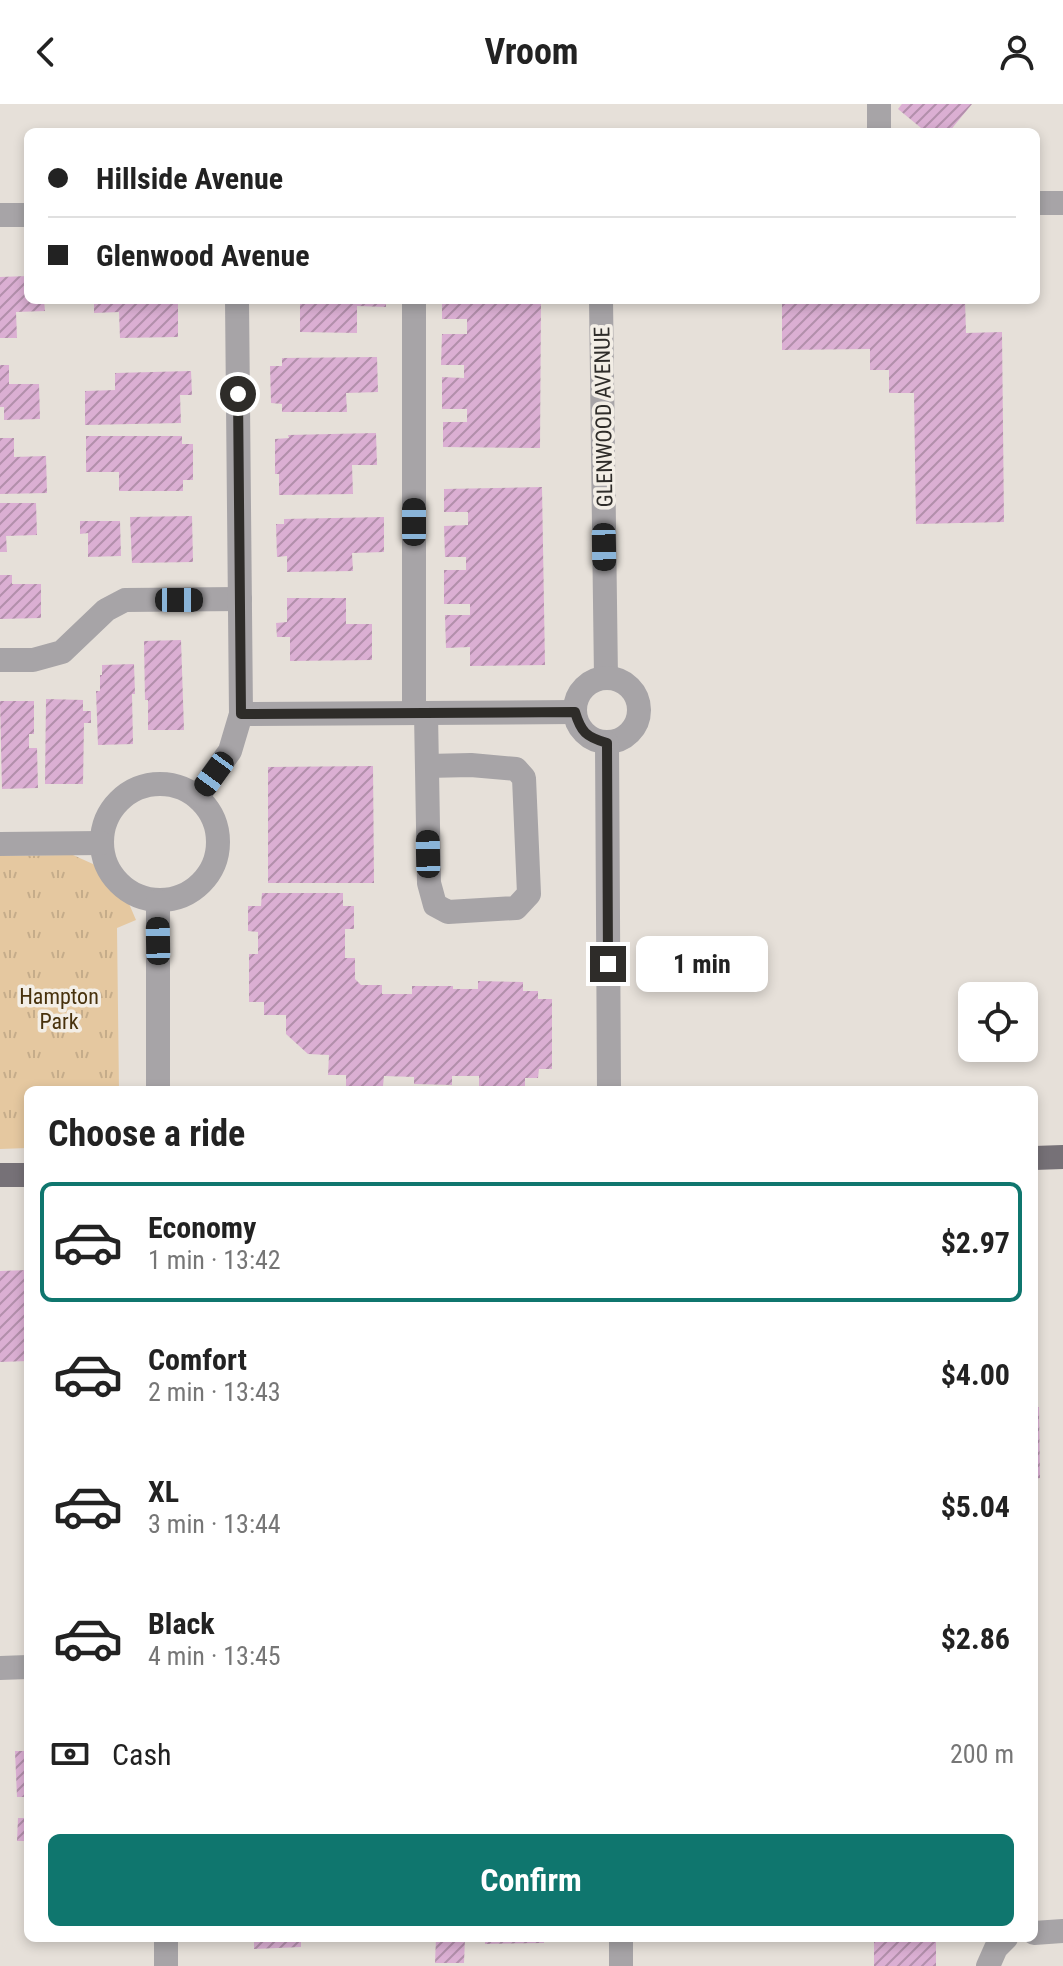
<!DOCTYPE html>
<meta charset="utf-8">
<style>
:root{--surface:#fff;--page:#f2f2f2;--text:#222;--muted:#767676;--line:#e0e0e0;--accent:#0f766e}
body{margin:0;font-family:"Roboto Condensed",sans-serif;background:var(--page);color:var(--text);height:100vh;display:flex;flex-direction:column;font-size:30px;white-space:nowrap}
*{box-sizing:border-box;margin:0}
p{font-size:26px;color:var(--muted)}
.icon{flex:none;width:44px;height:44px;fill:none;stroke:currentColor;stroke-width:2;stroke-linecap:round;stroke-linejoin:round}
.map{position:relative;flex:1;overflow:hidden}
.drawer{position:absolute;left:24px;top:982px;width:1014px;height:856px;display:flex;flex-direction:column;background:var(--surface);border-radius:12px;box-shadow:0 4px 12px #0003}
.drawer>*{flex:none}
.banner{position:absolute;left:24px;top:24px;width:1016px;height:176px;border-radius:12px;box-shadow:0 4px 12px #0003;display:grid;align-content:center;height:176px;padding:0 24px;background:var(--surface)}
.buttons{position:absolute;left:958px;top:878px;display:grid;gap:16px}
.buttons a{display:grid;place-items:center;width:80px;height:80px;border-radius:12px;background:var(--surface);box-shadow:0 4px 12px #0003;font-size:40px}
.end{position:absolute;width:36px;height:36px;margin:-18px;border:10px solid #2e2c29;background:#fff;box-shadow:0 0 0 4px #fff}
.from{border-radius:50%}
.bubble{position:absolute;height:56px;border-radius:12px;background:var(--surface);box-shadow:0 4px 12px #0003;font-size:26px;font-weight:700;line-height:56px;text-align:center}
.car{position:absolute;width:24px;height:48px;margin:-24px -12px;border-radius:10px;box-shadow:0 0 6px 2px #0007;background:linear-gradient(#222 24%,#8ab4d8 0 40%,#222 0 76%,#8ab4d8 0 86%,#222 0)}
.banner b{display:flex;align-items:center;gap:28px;height:76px;font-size:30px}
.banner b+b{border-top:2px solid var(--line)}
.banner i{width:20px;height:20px;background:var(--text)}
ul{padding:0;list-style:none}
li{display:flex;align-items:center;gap:24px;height:120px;margin:0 16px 12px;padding:0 8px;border:4px solid transparent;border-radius:12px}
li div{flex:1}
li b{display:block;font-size:30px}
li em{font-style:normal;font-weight:700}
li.current{border-color:var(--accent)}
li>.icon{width:72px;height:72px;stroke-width:1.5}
h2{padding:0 24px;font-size:36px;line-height:96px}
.pay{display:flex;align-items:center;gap:20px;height:88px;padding:0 24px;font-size:30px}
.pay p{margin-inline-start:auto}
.primary-button{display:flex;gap:16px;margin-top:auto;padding:16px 24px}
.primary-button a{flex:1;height:92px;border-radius:12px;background:var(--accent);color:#fff;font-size:32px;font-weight:700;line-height:92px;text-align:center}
header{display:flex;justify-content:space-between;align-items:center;height:104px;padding:0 24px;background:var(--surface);font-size:36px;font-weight:700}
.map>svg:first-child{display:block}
.park{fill:url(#park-tufts)}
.building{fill:url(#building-hatch)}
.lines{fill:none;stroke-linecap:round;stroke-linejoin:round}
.minor{stroke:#a7a4a7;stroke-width:24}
.major{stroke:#767177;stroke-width:24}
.route{stroke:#2e2c29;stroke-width:10}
.labels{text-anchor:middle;stroke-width:7;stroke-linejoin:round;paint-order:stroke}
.street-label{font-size:22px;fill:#2e2c29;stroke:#f3eee6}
.park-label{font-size:22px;fill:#48320d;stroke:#f3eee6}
</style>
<header><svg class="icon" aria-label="back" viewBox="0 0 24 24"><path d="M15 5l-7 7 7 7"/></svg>Vroom<svg class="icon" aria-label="person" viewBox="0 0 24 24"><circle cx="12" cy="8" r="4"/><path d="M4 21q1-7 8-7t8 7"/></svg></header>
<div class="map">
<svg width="1063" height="1862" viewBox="0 0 1063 1862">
<defs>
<pattern id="park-tufts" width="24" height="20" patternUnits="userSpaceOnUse" patternTransform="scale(2)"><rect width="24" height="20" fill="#e5c8a0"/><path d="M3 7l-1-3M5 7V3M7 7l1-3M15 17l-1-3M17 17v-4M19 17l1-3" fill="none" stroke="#c5ac8a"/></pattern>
<pattern id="building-hatch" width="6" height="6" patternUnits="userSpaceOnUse" patternTransform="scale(2)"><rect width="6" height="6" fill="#dbafd3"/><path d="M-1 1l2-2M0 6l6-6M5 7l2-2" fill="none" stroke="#b28fab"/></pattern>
</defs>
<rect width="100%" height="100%" fill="#e6e0d9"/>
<polygon class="park" points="73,751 93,760 121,781 136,816 117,824 119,986 28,986 28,1044 0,1045 0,752"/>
<g class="building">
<polygon points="902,0 972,0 949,28 926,28 898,5"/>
<polygon points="28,172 28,196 44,196 45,207 16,208 17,234 0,234 0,173"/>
<polygon points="94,196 178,196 178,233 120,234 119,208 94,209"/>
<polygon points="300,196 386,196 386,203 357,202 357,229 300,228"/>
<polygon points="442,196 541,196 540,344 443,343 443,318 467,318 467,305 442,305 442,273 464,274 464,261 441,261 442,230 467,230 467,215 442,215"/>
<polygon points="782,196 965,196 966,229 1002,228 1004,418 916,420 914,289 889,289 889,266 870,266 870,245 782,246"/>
<polygon points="377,253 378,288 346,289 347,308 282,308 282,300 271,299 270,262 282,262 282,254"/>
<polygon points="0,261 9,261 9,280 39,280 40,315 4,316 4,303 0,303"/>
<polygon points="191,267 192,291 180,291 181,319 85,321 85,287 115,286 115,269"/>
<polygon points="376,329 377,361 352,361 353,390 279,391 279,370 275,370 275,335 289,334 288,331"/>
<polygon points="86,332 182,332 182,340 193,340 193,376 183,376 183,387 119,387 119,368 86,368"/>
<polygon points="0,334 14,334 14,353 46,352 47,389 0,390"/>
<polygon points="542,383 545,561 470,562 470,543 446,544 445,511 470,511 470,500 444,500 444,466 466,466 466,453 445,453 444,422 468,421 468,408 444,408 444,385"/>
<polygon points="0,399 36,399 37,431 6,432 7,448 0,448"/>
<polygon points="192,412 193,458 132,459 130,413"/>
<polygon points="384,413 384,448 352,449 353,467 287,468 287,452 277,453 276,420 284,420 284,415"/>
<polygon points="80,417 120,417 121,452 88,453 88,429 80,430"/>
<polygon points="0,471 12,471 12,480 41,480 41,514 0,515"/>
<polygon points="287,494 346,494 346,520 372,520 372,556 290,557 290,533 277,533 276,519 287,518"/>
<polygon points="181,536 184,626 148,626 148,596 145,596 144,537"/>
<polygon points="134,560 135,590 132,590 133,640 98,641 96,587 100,587 100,571 102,571 102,561"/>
<polygon points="46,595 83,596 83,607 91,607 91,619 84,619 83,680 45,680"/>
<polygon points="0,597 34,597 34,630 29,630 29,644 37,644 38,684 2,685"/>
<polygon points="373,662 374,779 268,779 268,663"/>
<polygon points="262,789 343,789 343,802 354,802 354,825 345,825 345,854 355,854 355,875 361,881 382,881 382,890 412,890 412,882 453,882 453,885 478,885 478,877 523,878 523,887 538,887 538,895 552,895 552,965 539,965 538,974 525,974 525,984 479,983 479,972 452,972 452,981 414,980 414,973 384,972 383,982 346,982 346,971 328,971 329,951 308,950 286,930 286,911 264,911 264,898 249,898 249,850 258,850 258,828 248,827 248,802 261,802"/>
<polygon points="28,1166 28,1257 0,1258 0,1167"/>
<polygon points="1034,1203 1037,1203 1038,1272 1034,1272"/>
<polygon points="1034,1303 1039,1303 1040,1374 1034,1375"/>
<polygon points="15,1647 28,1647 28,1693 17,1693"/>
<polygon points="18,1714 28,1714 28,1737 17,1737"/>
<polygon points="254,1834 301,1834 301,1843 254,1845"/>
<polygon points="436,1834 465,1834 464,1859 435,1859"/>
<polygon points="485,1834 544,1834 544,1839 485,1840"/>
<rect x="874" y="1834" width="62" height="28"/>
</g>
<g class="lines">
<g class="minor">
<polyline points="879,0 879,28"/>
<polyline points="1036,99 1063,99"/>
<polyline points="0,111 28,111"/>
<polyline points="414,196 414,609"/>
<polyline points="601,196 606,574"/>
<polyline points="0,556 33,556 62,548 106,506 125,496 240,495"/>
<circle cx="607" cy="606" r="32"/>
<polyline points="426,609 429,779 435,801 448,808 516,804 529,790 524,674 516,665 471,661 427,662"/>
<polyline points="241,610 575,608"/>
<polyline points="607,639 609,986"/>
<circle cx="160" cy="738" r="58"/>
<polyline points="198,692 230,647 241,610 237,196"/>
<polyline points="0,740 101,739"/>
<polyline points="158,797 158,986"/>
<polyline points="0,1564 28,1563"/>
<polyline points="1034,1829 1063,1827"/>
<polyline points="166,1834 166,1862"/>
<polyline points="621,1834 621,1862"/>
<polyline points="988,1862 996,1844 1006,1834"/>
</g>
<g class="major">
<polyline points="1034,1054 1063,1053"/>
<polyline points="0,1071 28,1071"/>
</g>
</g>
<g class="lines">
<path class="route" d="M 238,290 L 241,610 L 575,608 C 581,628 586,633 607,639 L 608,860"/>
</g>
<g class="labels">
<g class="street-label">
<text transform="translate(603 313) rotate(-91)" y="8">GLENWOOD AVENUE</text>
</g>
<g class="park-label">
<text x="59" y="900">Hampton<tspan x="59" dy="25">Park</tspan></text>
</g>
</g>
</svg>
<div class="buttons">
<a><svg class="icon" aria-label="locate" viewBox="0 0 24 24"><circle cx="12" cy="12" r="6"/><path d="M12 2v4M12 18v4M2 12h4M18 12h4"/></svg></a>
</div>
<i class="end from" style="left:238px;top:290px"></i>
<i class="end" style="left:608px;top:860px"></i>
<div class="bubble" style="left:636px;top:832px;width:132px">1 min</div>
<i class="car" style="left:414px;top:418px;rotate:0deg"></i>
<i class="car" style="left:604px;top:443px;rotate:179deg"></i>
<i class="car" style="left:179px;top:496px;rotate:90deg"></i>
<i class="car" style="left:214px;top:670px;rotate:216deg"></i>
<i class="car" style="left:428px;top:750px;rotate:359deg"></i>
<i class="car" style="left:158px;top:837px;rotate:359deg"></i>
<div class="banner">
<b><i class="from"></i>Hillside Avenue</b>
<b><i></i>Glenwood Avenue</b>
</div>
<section class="drawer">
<h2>Choose a ride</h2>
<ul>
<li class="current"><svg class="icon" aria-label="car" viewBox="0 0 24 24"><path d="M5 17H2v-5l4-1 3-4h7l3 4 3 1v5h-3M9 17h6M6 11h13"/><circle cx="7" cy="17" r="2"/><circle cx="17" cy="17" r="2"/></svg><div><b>Economy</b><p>1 min · 13:42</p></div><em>$2.97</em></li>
<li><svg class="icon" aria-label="car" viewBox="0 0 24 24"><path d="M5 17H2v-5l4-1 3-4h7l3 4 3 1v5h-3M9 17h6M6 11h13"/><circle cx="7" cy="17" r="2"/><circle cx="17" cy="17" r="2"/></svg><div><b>Comfort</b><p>2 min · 13:43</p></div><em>$4.00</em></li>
<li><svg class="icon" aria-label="car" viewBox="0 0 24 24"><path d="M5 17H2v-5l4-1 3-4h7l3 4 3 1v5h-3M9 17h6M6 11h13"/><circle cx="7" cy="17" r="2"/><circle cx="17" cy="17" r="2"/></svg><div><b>XL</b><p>3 min · 13:44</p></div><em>$5.04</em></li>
<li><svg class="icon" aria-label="car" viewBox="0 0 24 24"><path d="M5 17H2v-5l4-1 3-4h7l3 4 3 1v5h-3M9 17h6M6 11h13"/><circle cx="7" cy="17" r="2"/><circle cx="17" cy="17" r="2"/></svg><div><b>Black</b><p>4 min · 13:45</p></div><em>$2.86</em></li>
</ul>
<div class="pay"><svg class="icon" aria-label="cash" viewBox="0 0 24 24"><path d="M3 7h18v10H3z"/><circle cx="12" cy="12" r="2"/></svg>Cash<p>200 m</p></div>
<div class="primary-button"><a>Confirm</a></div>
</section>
</div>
